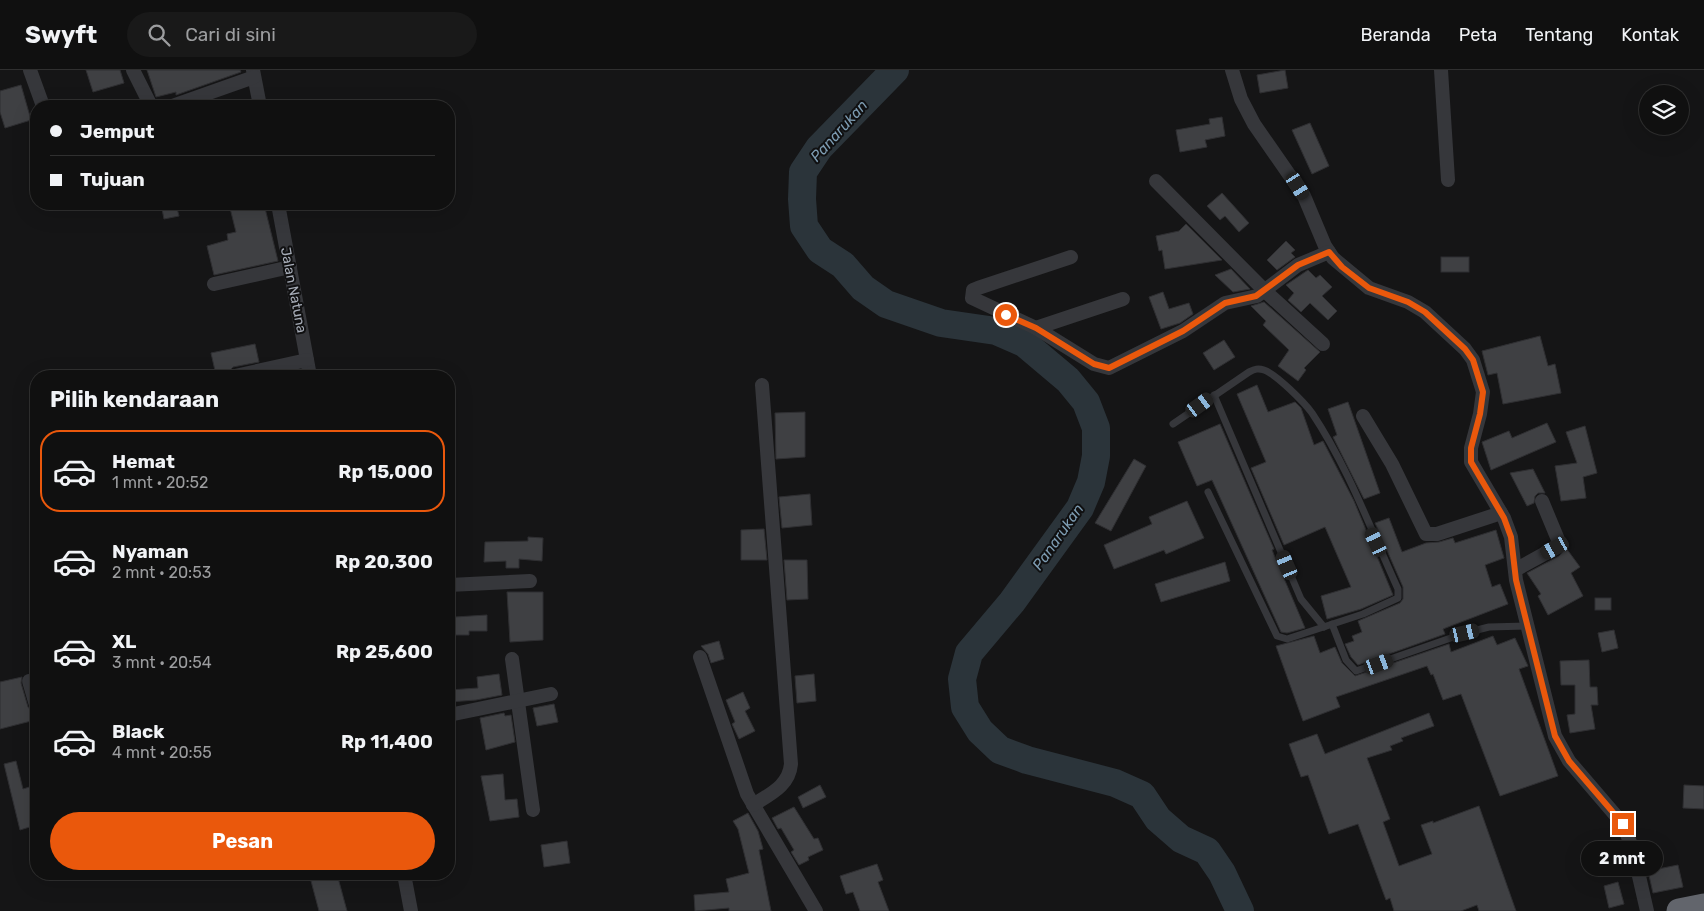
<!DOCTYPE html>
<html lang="id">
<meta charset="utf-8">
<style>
:root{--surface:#101010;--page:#191919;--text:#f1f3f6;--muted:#9c9d9f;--line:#303030;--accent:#ea580c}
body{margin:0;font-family:Rubik,sans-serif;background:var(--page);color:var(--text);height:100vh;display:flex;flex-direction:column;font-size:19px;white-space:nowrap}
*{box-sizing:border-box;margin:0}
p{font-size:16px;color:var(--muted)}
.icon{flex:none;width:28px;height:28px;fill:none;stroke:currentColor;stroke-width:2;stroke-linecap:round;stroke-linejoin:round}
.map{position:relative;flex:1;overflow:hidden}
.details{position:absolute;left:30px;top:300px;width:425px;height:510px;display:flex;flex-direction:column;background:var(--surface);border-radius:20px;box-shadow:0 5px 20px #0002,0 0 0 1px var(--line)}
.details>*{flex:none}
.guide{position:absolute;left:30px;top:30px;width:425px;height:110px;border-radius:20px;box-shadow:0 5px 20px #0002,0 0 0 1px var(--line);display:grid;align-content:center;height:110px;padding:0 20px;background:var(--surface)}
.buttons{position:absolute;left:1639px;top:15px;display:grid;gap:10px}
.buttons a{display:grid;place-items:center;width:50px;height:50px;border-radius:50%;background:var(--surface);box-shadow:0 5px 20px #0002,0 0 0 1px var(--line);font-size:25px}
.end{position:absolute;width:22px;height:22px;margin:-11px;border:6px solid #ea580c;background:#fff;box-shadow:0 0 0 2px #fff}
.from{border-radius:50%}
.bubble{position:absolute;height:35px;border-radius:18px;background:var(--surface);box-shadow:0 5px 20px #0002,0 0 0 1px var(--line);font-size:16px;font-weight:700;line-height:35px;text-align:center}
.car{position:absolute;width:15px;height:30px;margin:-15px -8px;border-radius:6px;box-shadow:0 0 4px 1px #0007;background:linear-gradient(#222 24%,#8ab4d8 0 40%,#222 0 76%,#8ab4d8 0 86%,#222 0)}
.guide b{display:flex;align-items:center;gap:18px;height:48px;font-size:19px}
.guide b+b{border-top:1px solid var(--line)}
.guide i{width:12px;height:12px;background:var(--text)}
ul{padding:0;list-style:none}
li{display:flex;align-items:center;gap:15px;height:82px;margin:0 10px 8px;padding:0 10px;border:2px solid transparent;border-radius:20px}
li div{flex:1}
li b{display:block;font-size:19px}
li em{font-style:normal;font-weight:700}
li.current{border-color:var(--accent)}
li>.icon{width:45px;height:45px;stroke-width:1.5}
h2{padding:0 20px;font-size:22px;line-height:60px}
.primary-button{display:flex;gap:10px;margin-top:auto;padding:10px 20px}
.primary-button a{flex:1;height:58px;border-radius:30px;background:var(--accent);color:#fff;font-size:20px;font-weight:700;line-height:58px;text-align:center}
header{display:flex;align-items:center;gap:30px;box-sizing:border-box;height:70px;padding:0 25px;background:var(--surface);border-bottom:1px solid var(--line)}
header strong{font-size:24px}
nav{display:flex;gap:28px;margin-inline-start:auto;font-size:18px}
.search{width:350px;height:45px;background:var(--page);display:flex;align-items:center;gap:12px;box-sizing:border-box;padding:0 18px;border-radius:28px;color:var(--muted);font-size:19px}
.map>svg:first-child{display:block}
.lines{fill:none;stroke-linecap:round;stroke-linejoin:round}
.river{stroke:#2b343a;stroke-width:28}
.building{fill:#3f4043;stroke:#2f2f32}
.lane{stroke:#36373b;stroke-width:7}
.street{stroke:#36373b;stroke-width:14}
.highway{stroke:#62656c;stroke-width:25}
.route{stroke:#ea580c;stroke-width:6}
.labels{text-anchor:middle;stroke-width:4;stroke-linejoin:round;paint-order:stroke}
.street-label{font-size:14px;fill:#a6acb7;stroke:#101011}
.water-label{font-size:15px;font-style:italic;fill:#7d9cb2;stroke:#101011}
</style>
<header>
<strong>Swyft</strong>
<div class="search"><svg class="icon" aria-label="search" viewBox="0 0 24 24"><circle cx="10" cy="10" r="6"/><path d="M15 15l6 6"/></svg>Cari di sini</div>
<nav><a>Beranda</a><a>Peta</a><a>Tentang</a><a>Kontak</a></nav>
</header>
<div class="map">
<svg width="1704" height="841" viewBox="0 0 1704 841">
<rect width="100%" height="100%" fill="#151516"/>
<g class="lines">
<polyline class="river" points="895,0 819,78 803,102 802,129 804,156 820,180 843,195 863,218 886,234 941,253 996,261 1024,273 1068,310 1086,332 1096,358 1096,386 1091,412 1080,438 1012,532 969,583 962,609 965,637 980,661 1000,680 1027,690 1115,713 1142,725 1158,749 1181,769 1207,781 1222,803 1240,841"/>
</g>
<g class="building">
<polygon points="86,0 120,0 124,13 93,22"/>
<polygon points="147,0 240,0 241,2 176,25 176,22 156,27"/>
<polygon points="1285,0 1288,18 1260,23 1257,5"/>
<polygon points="21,15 31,50 5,58 0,42 0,21"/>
<polygon points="1222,47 1225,66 1205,70 1207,77 1180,82 1176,60 1210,54 1209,49"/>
<polygon points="1310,53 1329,96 1312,104 1292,60"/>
<polygon points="1222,123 1249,153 1239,162 1225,146 1220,150 1207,136"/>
<polygon points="161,134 176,134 179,146 164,149"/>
<polygon points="229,134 264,134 278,191 214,205 207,176 228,170 227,164 236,162"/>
<polygon points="1186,154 1222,190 1165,199 1162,180 1159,181 1156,166 1179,161"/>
<polygon points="1286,171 1295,180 1291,183 1295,187 1277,200 1267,190"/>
<rect x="1441" y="187" width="28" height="15"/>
<polygon points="1231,199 1250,219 1233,222 1215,205"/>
<polygon points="1308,200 1316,208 1320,205 1332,217 1322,226 1337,241 1328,250 1310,233 1301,242 1288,230 1294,223 1286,215"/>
<polygon points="1163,222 1169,239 1189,233 1193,244 1180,253 1161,259 1149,227"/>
<polygon points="1264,232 1320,282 1304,298 1306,300 1298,311 1278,296 1289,280 1263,255 1266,251 1251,236"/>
<polygon points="1540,266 1548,296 1555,294 1561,323 1503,334 1497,303 1488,305 1482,281"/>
<polygon points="1224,270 1235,287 1214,300 1203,283"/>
<polygon points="255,274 259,292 233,297 228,302 216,305 211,283"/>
<polygon points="1257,315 1268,342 1295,332 1301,338 1314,375 1323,371 1354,431 1393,525 1361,539 1327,549 1321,526 1351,517 1325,457 1284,475 1251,398 1266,392 1237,324"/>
<polygon points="1348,332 1380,423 1364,429 1333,367 1337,365 1328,339"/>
<polygon points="805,342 805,387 776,389 775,343"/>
<polygon points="1547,353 1556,372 1491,400 1482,372 1509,361 1512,368"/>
<polygon points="1220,354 1274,479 1272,480 1305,558 1287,563 1281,562 1212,410 1197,416 1178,372"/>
<polygon points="1585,356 1597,403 1583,407 1586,428 1561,431 1555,396 1577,393 1566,362"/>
<polygon points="1134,389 1146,396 1111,461 1095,453"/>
<polygon points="1533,399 1545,423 1538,423 1535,426 1534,433 1527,436 1510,403"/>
<polygon points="810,424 812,455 782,458 779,427"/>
<polygon points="1187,431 1204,468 1166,484 1164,480 1114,499 1104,475 1152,454 1149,447"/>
<polygon points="1389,448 1402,482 1426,473 1439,472 1453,468 1455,473 1496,460 1504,488 1485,495 1492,517 1500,514 1508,534 1443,559 1445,564 1358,595 1351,587 1345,574 1354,571 1352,566 1362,562 1358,551 1400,533 1403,529 1403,517 1375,453"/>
<polygon points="764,459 767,490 741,490 741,460"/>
<polygon points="528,467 543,468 542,491 519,489 519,498 506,498 506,491 484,492 485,472 528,471"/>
<polygon points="1566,478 1580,497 1571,503 1583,526 1548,545 1538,526 1541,524 1527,503 1559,486"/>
<polygon points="784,490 807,490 808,529 787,530"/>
<polygon points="1225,492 1230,511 1161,532 1155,514"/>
<polygon points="507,522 543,522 543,570 510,572"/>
<rect x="1595" y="528" width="16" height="12"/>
<polygon points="487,545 487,561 469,561 469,565 455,565 455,547"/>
<polygon points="1614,560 1618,578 1602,582 1598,563"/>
<polygon points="1314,566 1320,583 1335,577 1342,593 1355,606 1449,574 1451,582 1493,566 1497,575 1515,568 1528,596 1519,599 1558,706 1500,726 1461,624 1443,630 1433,604 1431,605 1427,596 1336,627 1340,637 1303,651 1276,576"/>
<polygon points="719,571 724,589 711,593 708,584 701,576"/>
<polygon points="1589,590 1590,617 1597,617 1598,635 1591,635 1595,659 1570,663 1567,645 1575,644 1575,615 1561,615 1560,591"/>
<polygon points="499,604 502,625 476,630 449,632 449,620 478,618 477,607"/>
<polygon points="814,604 816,631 797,633 795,606"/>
<polygon points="22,607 21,613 28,637 33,643 35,650 0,659 0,612"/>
<polygon points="743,622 750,638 745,641 755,661 739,669 732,654 735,652 726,630"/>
<polygon points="554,634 558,652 537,656 533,638"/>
<polygon points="504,643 505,646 511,645 515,672 486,680 480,648"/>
<polygon points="1429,643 1434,656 1401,668 1403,671 1390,676 1392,680 1367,688 1390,749 1383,752 1399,796 1432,784 1421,755 1433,751 1433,753 1479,736 1516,841 1479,841 1477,835 1461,841 1394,841 1390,828 1386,830 1358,754 1329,764 1308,705 1301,707 1289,674 1317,664 1325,684"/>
<polygon points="16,691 23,719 36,715 36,755 20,760 4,694"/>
<polygon points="503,704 505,730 517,729 519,747 490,751 481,706"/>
<polygon points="820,715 826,727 803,738 798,727"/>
<polygon points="1684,715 1704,716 1704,739 1683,738"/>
<polygon points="794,737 814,769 818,768 823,780 808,787 809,790 799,795 791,782 794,780 781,758 778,759 772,748"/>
<polygon points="748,743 758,761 763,779 759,780 771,841 729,841 729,838 695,841 694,825 729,822 726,809 749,803 738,759 733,751"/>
<polygon points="567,771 570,793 544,797 541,775"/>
<polygon points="877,794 883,810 878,812 889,841 860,841 853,822 846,824 840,806"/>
<polygon points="1678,795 1683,817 1653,823 1648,801"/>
<polygon points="337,804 347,841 319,841 311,811"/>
<polygon points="1618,812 1624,834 1609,838 1604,816"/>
</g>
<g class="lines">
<g class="lane">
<polyline points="1214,325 1301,529 1324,557"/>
<path d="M 1173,354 L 1249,302 C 1255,299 1258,298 1264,300 C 1276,304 1304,332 1312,343 C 1348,397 1371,460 1398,519 L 1398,528 L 1363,544 L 1287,569 L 1277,566 L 1208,422"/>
<polyline points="1332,554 1346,590 1356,601 1465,563 1489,557 1528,556"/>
</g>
<g class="street">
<polyline points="30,0 43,36"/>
<polyline points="133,0 151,36"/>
<polyline points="253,0 260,36"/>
<polyline points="1232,0 1241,29 1254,54 1304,126 1325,176 1333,188 1369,218 1408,232 1425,242 1465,279 1473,290 1483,322 1480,344 1471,378 1471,392 1504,448 1511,467 1516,510 1555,666 1569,691 1623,754 1633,780 1647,841"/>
<polyline points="1441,0 1448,110"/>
<polyline points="172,36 254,7"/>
<polyline points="1156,111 1265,221 1323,274"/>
<polyline points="278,134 310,306"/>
<polyline points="1071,187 978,218 973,220 972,228 1036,258 1094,294 1109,298 1183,261 1225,233 1257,226 1298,195 1329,182"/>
<polyline points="214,214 290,197"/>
<polyline points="1036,258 1123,229"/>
<polyline points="235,306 307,290"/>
<polyline points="1363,346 1392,394 1426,464 1437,464 1501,443"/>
<polyline points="1515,500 1555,478 1559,472 1542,431"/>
<polyline points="449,515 530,511"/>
<polyline points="700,587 747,724 816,841"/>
<polyline points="512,589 533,740"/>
<polyline points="29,611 36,635"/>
<polyline points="449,645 551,624"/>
<path d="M 753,735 C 770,724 789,716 791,694 L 762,315"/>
<polyline points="404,804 411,841"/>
</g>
<polyline class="highway" points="1679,841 1704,836"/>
</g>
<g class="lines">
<polyline class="route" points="1006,245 1036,258 1094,294 1109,298 1183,261 1225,233 1256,226 1298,195 1329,182 1342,197 1369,218 1408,232 1425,242 1465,279 1473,290 1483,322 1480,344 1471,378 1471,392 1504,448 1511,467 1516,510 1555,666 1569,691 1623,754"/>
</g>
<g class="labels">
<g class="street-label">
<text transform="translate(294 220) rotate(79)" y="5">Jalan Natuna</text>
</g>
<g class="water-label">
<text transform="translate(839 61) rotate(-48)" y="5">Panarukan</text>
<text transform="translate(1058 467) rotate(-55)" y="5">Panarukan</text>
</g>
</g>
</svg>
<div class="buttons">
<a><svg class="icon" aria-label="layers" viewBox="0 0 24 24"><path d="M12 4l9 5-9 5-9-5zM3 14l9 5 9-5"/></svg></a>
</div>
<i class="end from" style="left:1006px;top:245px"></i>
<i class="end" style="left:1623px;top:754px"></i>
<div class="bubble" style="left:1581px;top:771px;width:82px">2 mnt</div>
<i class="car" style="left:1298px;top:116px;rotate:148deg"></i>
<i class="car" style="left:1200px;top:335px;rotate:54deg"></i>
<i class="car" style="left:1376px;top:472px;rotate:335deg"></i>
<i class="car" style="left:1555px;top:478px;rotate:241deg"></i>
<i class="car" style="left:1287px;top:495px;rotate:337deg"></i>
<i class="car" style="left:1465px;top:563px;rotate:77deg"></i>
<i class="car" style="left:1379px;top:594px;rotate:70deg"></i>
<div class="guide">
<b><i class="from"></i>Jemput</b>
<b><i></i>Tujuan</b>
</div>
<section class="details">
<h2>Pilih kendaraan</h2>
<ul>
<li class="current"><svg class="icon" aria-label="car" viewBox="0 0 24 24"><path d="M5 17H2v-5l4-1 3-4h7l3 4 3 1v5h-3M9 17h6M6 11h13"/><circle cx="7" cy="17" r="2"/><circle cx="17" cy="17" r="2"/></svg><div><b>Hemat</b><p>1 mnt · 20:52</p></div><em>Rp 15,000</em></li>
<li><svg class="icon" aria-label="car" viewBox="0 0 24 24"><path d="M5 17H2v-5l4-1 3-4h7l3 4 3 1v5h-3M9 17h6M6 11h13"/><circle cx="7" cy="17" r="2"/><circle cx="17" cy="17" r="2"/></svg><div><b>Nyaman</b><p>2 mnt · 20:53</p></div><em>Rp 20,300</em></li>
<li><svg class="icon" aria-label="car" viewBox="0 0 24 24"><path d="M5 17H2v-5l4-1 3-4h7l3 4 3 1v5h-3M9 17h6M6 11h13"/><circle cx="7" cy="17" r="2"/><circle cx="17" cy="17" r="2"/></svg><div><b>XL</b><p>3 mnt · 20:54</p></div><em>Rp 25,600</em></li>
<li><svg class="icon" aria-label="car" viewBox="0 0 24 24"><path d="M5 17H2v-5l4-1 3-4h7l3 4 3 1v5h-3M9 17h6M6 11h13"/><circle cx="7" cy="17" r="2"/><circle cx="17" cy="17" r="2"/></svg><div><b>Black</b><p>4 mnt · 20:55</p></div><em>Rp 11,400</em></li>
</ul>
<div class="primary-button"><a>Pesan</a></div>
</section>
</div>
